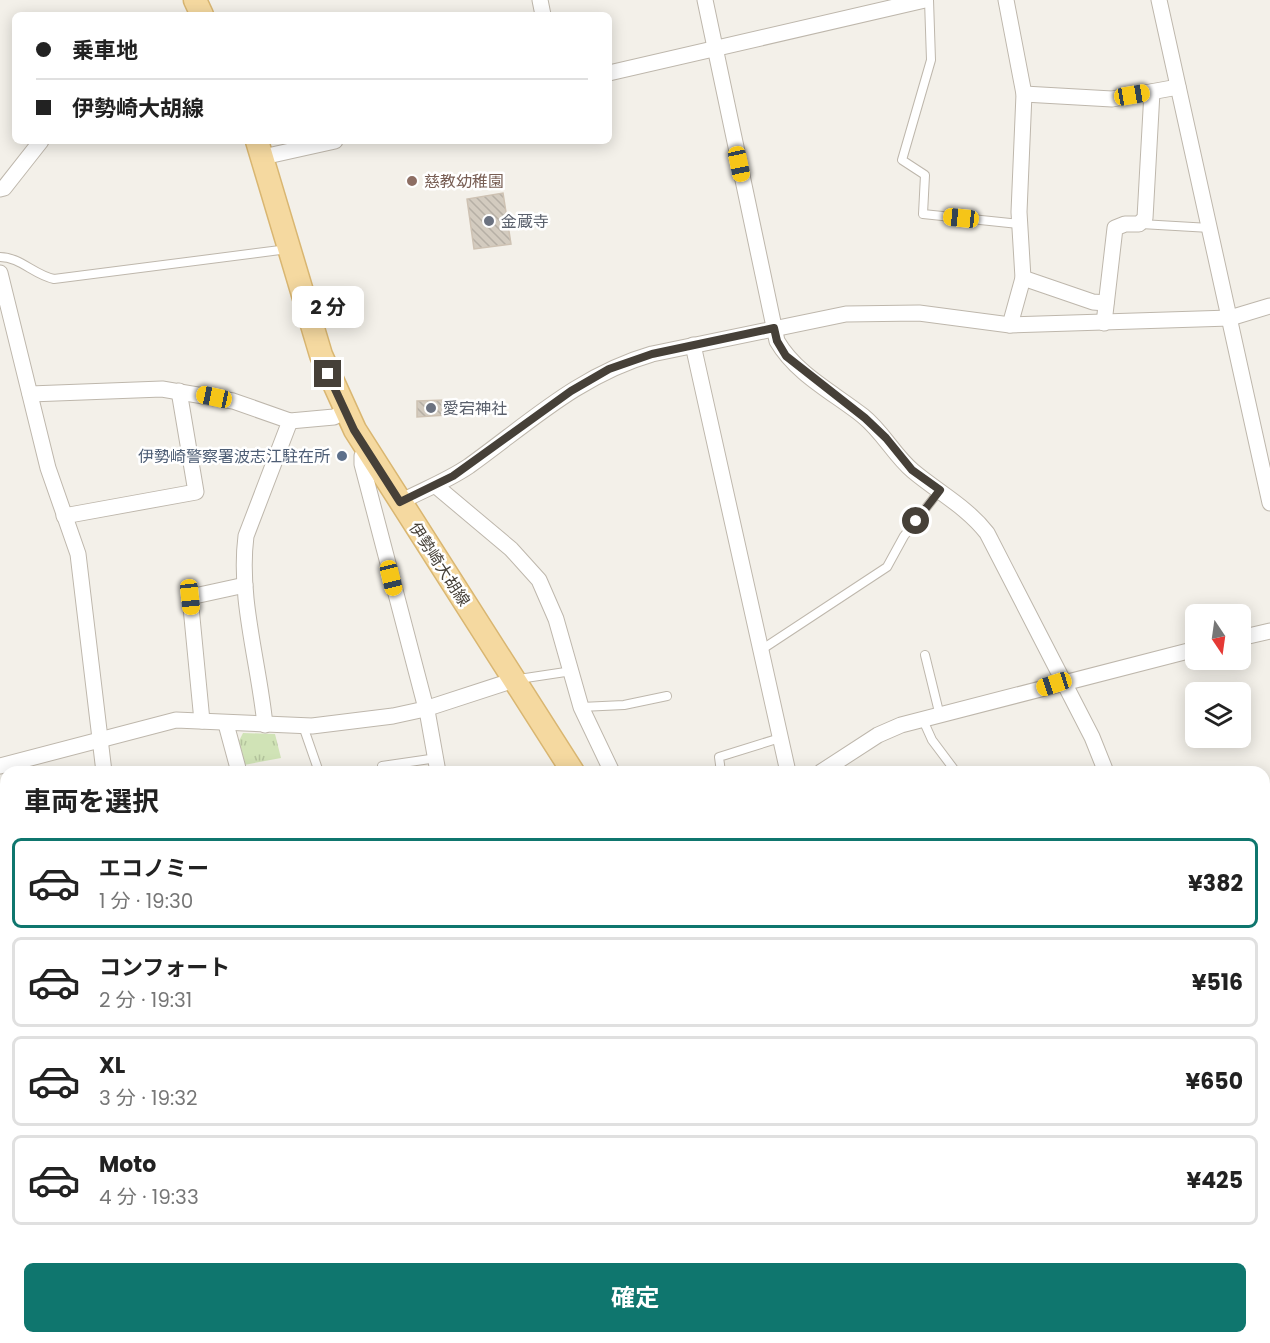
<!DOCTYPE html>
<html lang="ja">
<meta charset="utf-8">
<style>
:root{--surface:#fff;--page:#f2f2f2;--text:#222;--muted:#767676;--line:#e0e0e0;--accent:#0f766e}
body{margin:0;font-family:Poppins,"Noto Sans JP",sans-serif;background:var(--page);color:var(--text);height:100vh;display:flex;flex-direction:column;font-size:22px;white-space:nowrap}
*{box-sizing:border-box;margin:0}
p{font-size:20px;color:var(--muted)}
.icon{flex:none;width:33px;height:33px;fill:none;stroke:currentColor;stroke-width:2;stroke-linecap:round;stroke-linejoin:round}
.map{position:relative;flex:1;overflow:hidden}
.drawer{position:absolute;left:0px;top:766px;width:1270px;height:578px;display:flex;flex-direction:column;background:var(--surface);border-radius:18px 18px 0 0;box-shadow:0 3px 15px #0003}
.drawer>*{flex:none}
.hud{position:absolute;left:12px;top:12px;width:600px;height:132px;border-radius:9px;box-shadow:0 3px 15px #0003;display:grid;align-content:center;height:132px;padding:0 24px;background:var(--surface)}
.needle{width:39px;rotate:167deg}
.buttons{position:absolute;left:1185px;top:604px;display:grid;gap:12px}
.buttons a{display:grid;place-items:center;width:66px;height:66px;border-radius:9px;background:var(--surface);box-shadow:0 3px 15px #0003;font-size:30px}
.end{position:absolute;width:27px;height:27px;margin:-14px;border:8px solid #464038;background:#fff;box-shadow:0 0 0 3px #fff}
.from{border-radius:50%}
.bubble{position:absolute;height:42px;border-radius:9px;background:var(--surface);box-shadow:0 3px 15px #0003;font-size:20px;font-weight:700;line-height:42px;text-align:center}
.car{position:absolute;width:18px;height:36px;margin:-18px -9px;border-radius:8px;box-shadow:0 0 4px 2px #0007;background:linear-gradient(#f5c518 24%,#345 0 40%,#f5c518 0 76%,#345 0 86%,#f5c518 0)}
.hud b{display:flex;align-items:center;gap:21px;height:57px;font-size:22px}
.hud b+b{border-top:2px solid var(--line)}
.hud i{width:15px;height:15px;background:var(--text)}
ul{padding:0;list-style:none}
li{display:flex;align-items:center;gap:18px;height:90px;margin:0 12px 9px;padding:0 12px;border:3px solid var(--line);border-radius:9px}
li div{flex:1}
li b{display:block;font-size:22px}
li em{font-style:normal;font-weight:700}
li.on{border-color:var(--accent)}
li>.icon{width:54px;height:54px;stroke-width:1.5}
h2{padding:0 24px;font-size:27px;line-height:72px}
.cta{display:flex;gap:12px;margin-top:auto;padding:12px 24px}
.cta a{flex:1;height:69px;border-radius:9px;background:var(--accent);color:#fff;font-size:24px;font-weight:700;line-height:69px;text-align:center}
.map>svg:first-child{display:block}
.park{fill:url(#park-tufts)}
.building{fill:url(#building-back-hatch);stroke:#cec2b3;stroke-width:1.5}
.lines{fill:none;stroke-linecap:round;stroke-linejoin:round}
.lane-casing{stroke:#beb7ac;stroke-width:10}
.street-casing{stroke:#beb7ac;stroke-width:17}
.secondary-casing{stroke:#cec09d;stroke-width:23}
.primary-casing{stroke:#d9b671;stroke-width:25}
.highway-casing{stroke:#cf9847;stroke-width:29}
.lane{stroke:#fff;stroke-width:8}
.street{stroke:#fff;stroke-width:15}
.secondary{stroke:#faedcc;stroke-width:21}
.primary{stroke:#f5d9a0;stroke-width:22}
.highway{stroke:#f0c376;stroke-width:27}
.route{stroke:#464038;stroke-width:8}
.education-dot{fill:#8d6e63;stroke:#fff;stroke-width:2}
.worship-dot{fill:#6b7280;stroke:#fff;stroke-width:2}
.service-dot{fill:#5c6f8a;stroke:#fff;stroke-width:2}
.labels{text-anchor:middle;stroke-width:5;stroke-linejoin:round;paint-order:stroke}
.education-label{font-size:16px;fill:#785e54;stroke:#fff;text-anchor:start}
.worship-label{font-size:16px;fill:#5b616d;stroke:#fff;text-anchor:start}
.service-label{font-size:16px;fill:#4e5e75;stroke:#fff;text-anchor:end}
.street-label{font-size:16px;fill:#464038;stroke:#fff}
</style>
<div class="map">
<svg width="1270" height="1343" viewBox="0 0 1270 1343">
<defs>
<pattern id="park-tufts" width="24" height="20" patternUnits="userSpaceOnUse" patternTransform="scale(1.5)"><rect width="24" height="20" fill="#d0e3b6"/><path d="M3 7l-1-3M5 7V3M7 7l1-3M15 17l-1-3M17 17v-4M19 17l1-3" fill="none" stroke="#b4c49d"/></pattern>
<pattern id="building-back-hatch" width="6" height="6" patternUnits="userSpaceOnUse" patternTransform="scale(1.5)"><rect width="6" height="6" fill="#d3cbbf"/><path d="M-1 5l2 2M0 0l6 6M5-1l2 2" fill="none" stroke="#b6afa5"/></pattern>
</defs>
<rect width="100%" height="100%" fill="#f3f0e9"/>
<polygon class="park" points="243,733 275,734 281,758 244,765 239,741"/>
<g class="building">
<polygon points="503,193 511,244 474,249 467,199"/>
<polygon points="445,400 446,415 417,417 417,401"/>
</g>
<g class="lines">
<defs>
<g id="lane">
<polyline points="929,0 931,60 902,160 925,175 923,214 1019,224"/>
<polyline points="1141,224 1210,228"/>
<path d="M 0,257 C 20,257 34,275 54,279 L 288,249"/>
<polyline points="761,650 887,567 904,536 940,490"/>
<polyline points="925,655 940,716"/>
<polyline points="519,679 572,671"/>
<polyline points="581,707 624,705 667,696"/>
<polyline points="923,720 932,740 956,772"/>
<polyline points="303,726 319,772"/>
<polyline points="382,766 437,758"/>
<polyline points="721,772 719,757 780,738"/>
<polyline points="1264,1110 1270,1108"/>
<polyline points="0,1123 6,1149"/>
<polyline points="1264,1187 1270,1196"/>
<polyline points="917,1338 917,1343"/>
</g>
<g id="street">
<polyline points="540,0 543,15"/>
<path d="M 705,0 L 777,341 C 796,374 834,393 863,416 C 883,432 894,455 913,471 C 938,492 967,507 987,533 L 1092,737 L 1106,772"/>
<polyline points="1006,0 1024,94 1019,212 1023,278 1010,325"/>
<polyline points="1159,0 1270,503"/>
<polyline points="609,73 925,0"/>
<polyline points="1024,94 1112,99 1178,87"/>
<polyline points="263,157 335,141"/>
<polyline points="0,189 4,188 41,141"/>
<polyline points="0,273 48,468 78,554 104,772"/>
<polyline points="1023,278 1093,302 1106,303"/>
<polyline points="1104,323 1115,228 1125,224 1139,224 1145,218 1152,92"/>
<polyline points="693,345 788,772"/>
<polyline points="30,394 162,389 233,401 290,421 334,417 345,411"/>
<polyline points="366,449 362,456 362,464 428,716 438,772"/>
<polyline points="436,486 511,549 539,580 556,619 581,707 612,772"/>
<path d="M 400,502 C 423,490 447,481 469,466 C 529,423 579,375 652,354 L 846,314 L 919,313 L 1010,325 L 1230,318 L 1270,306"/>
<polyline points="64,516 196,492 179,391"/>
<polyline points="1240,638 1270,631"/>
<polyline points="202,721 190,597 245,585"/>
<polyline points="226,724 239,772"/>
<path d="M 265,725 C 259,663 238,598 246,536 L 290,421"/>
<polyline points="0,766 176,720 312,726 393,716 425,709 514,680"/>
<polyline points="821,772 878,735 901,725 1196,649"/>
<polyline points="1264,874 1270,872"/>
<polyline points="802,1338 802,1343"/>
<polyline points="256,1343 264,1338"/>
<polyline points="602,1343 620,1338"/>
<polyline points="1100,1343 1101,1338"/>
</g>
<g id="secondary">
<polyline points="1264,1001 1270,999"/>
<polyline points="0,1282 6,1281"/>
<polyline points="77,1338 78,1343"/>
<polyline points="490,1343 500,1338"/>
</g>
<g id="primary">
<polyline points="195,0 202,15"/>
<polyline points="257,141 321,355 355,430 573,772"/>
<polyline points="1032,1338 1036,1343"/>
</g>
<g id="highway">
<polyline points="1264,928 1270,926"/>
<polyline points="1264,952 1270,950"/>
<polyline points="349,1343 358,1338"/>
<polyline points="397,1343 406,1338"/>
</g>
</defs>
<use href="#lane" class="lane-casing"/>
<use href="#street" class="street-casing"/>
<use href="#secondary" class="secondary-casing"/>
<use href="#primary" class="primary-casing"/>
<use href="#highway" class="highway-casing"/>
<use href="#lane" class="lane"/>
<use href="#street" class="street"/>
<use href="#secondary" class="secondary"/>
<use href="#primary" class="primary"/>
<use href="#highway" class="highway"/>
</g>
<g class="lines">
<polyline class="route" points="328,374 354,430 400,502 453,476 571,391 609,369 652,354 774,328 777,341 786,356 865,418 886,438 912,470 940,490 916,521"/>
</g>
<circle class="education-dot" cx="412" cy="181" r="6"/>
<g class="worship-dot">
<circle cx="489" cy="221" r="6"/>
<circle cx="431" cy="408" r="6"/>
</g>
<circle class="service-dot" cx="342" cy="456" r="6"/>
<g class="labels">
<g class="education-label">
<text x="424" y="187">慈教幼稚園</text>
</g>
<g class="worship-label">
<text x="501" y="227">金蔵寺</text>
<text x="443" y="414">愛宕神社</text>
</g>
<g class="service-label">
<text x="330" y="462">伊勢崎警察署波志江駐在所</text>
</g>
<g class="street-label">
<text transform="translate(440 564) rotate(57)" y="6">伊勢崎大胡線</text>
</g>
</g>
</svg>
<div class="buttons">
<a><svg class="needle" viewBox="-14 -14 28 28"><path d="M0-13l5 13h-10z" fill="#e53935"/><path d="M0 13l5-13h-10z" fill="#767676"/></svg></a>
<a><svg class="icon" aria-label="layers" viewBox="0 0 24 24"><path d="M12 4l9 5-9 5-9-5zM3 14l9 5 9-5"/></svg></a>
</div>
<i class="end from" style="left:916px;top:521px"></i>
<i class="end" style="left:328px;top:374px"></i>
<div class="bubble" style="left:292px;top:286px;width:72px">2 分</div>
<i class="car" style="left:1132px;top:95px;rotate:80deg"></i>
<i class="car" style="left:739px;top:164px;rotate:168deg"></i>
<i class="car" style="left:961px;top:218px;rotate:276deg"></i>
<i class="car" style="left:214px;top:397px;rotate:282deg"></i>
<i class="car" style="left:391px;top:578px;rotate:166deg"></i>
<i class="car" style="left:190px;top:597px;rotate:174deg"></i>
<i class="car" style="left:1054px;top:684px;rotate:252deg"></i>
<div class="hud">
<b><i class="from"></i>乗車地</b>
<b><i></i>伊勢崎大胡線</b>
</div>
<section class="drawer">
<h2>車両を選択</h2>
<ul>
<li class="on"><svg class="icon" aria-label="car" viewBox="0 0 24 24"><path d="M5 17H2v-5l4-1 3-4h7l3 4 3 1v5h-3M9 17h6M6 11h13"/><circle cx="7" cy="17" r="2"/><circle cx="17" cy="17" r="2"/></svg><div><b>エコノミー</b><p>1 分 · 19:30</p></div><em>¥382</em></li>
<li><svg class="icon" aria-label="car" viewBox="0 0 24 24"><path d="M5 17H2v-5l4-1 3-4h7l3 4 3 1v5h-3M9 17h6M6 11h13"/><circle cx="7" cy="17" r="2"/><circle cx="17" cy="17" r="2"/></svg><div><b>コンフォート</b><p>2 分 · 19:31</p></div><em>¥516</em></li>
<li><svg class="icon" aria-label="car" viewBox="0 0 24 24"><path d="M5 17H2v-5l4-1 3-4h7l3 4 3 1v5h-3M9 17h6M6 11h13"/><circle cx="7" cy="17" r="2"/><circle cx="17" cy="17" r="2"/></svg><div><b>XL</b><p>3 分 · 19:32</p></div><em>¥650</em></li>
<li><svg class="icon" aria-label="car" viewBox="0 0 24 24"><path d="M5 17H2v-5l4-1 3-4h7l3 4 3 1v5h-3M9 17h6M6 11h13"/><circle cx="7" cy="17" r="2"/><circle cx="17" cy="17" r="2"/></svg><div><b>Moto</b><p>4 分 · 19:33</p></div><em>¥425</em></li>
</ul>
<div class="cta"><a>確定</a></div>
</section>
</div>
